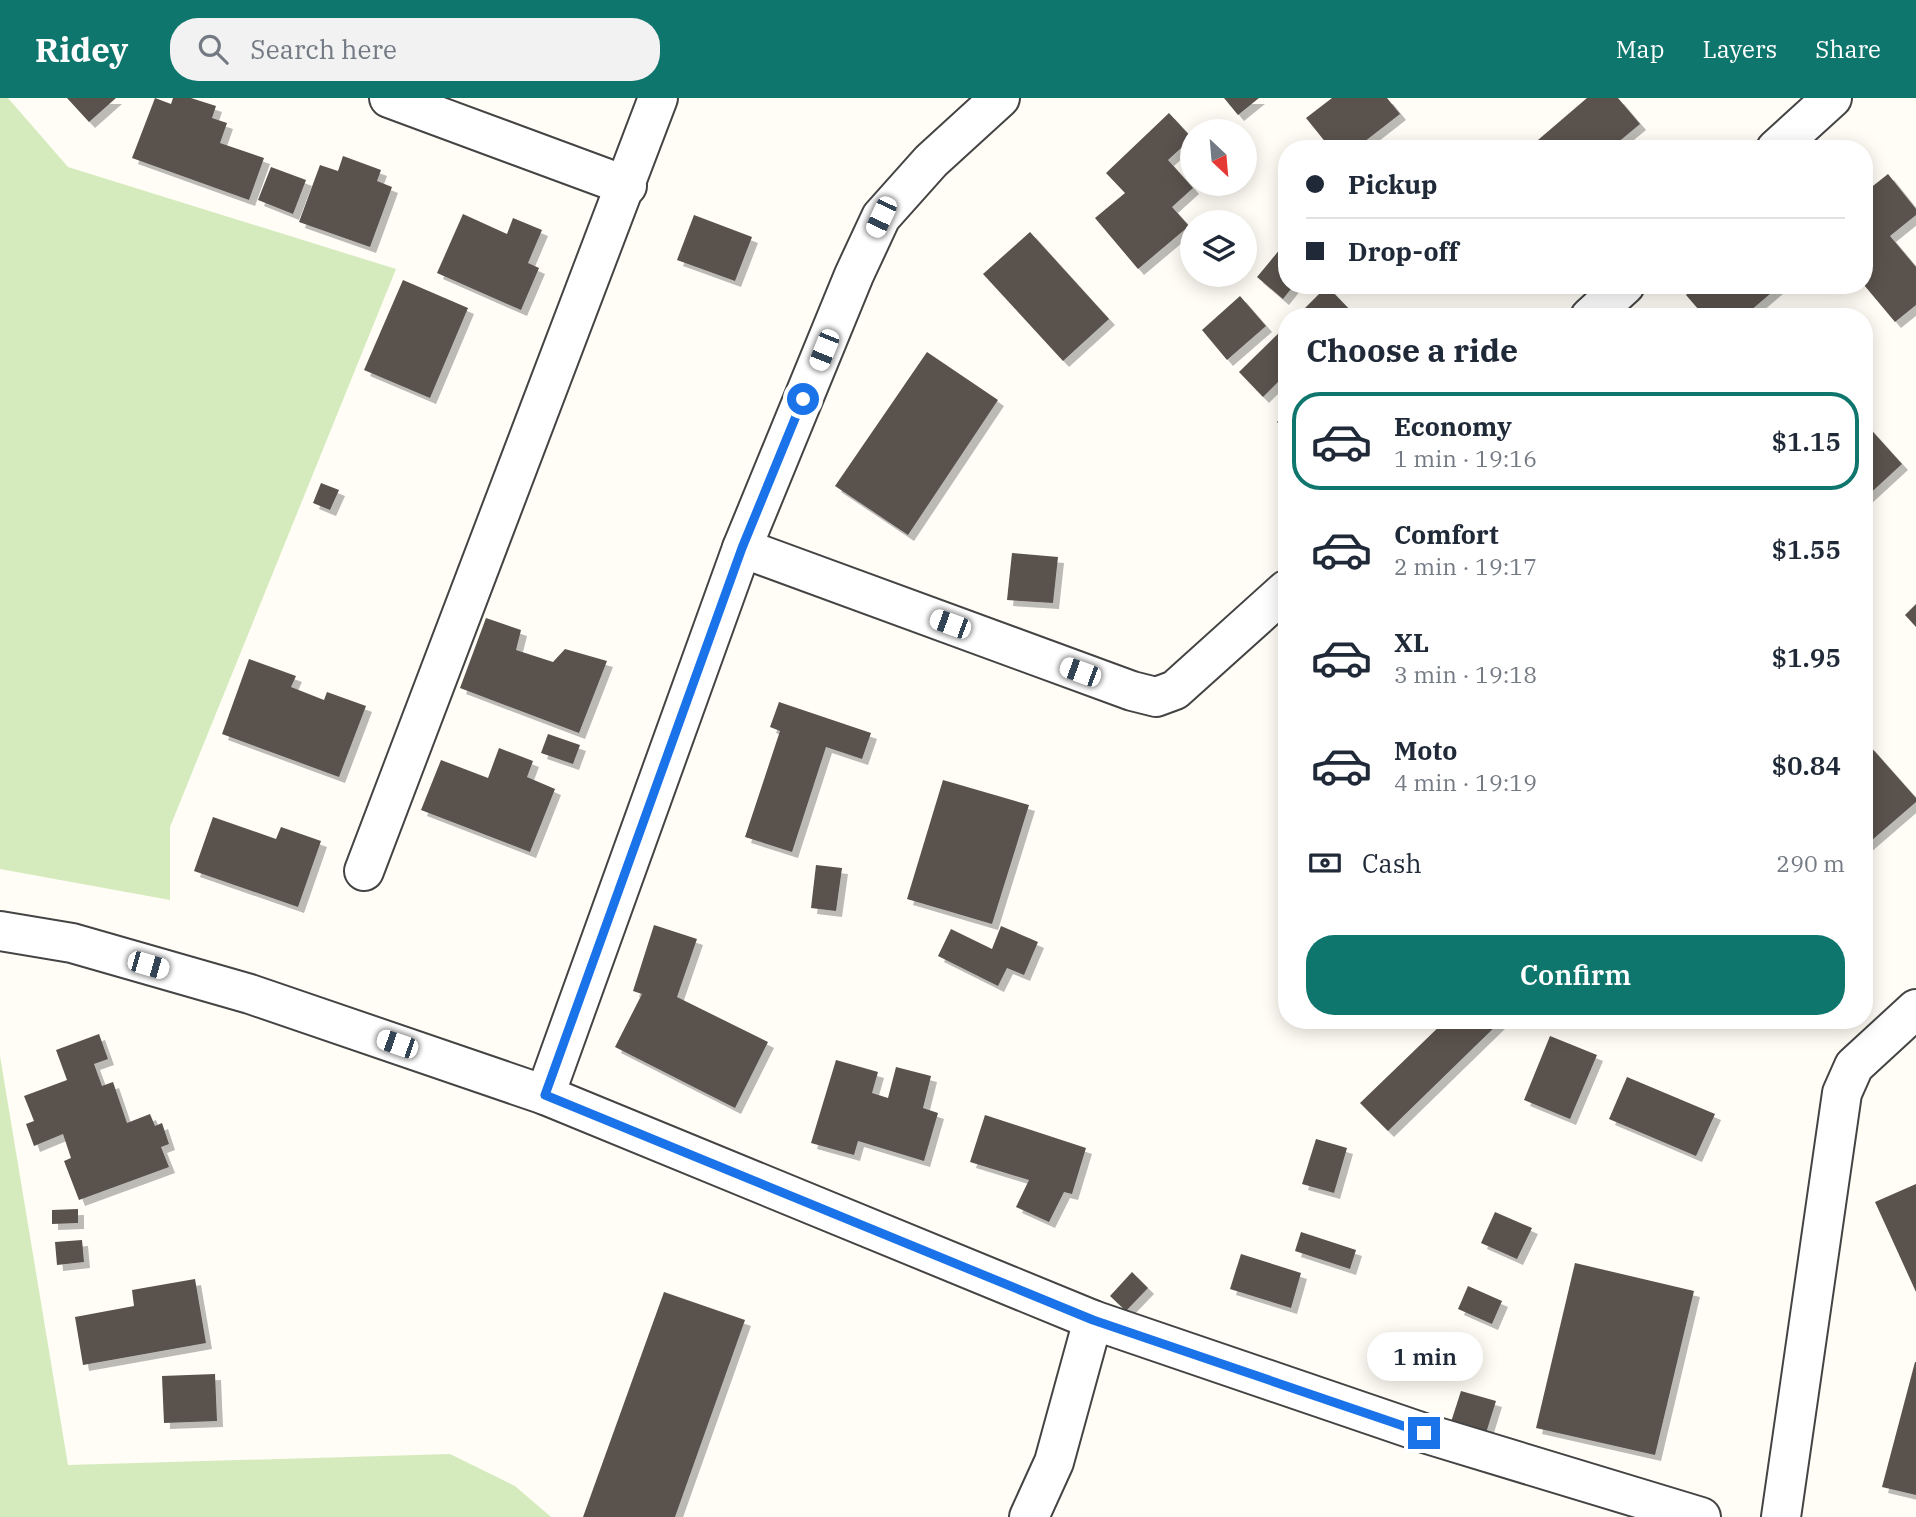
<!DOCTYPE html>
<meta charset="utf-8">
<style>
:root{--surface:#fff;--page:#f2f2f3;--text:#1f2937;--muted:#747a83;--line:#e0e1e3;--accent:#0f766e}
body{margin:0;font-family:"IBM Plex Serif",serif;background:var(--page);color:var(--text);height:100vh;display:flex;flex-direction:column;font-size:26px;white-space:nowrap}
*{box-sizing:border-box;margin:0}
p{font-size:23px;color:var(--muted)}
.icon{flex:none;width:38px;height:38px;fill:none;stroke:currentColor;stroke-width:2;stroke-linecap:round;stroke-linejoin:round}
.map{position:relative;flex:1;overflow:hidden}
.details{position:absolute;left:1278px;top:210px;width:595px;height:721px;display:flex;flex-direction:column;background:var(--surface);border-radius:28px;box-shadow:0 4px 18px #0003}
.details>*{flex:none}
.top-card{position:absolute;left:1278px;top:42px;width:595px;height:154px;border-radius:28px;box-shadow:0 4px 18px #0003;display:grid;align-content:center;height:154px;padding:0 28px;background:var(--surface)}
.needle{width:46px;rotate:154deg}
.buttons{position:absolute;left:1180px;top:21px;display:grid;gap:14px}
.buttons a{display:grid;place-items:center;width:77px;height:77px;border-radius:50%;background:var(--surface);box-shadow:0 4px 18px #0003;font-size:35px}
.end{position:absolute;width:32px;height:32px;margin:-16px;border:9px solid #1a73e8;background:#fff;box-shadow:0 0 0 4px #fff}
.from{border-radius:50%}
.bubble{position:absolute;height:49px;border-radius:24px;background:var(--surface);box-shadow:0 4px 18px #0003;font-size:23px;font-weight:600;line-height:49px;text-align:center}
.car{position:absolute;width:21px;height:42px;margin:-21px -10px;border-radius:9px;box-shadow:0 0 5px 2px #0007;background:linear-gradient(#fff 24%,#345 0 40%,#fff 0 76%,#345 0 86%,#fff 0)}
.top-card b{display:flex;align-items:center;gap:24px;height:66px;font-size:26px}
.top-card b+b{border-top:2px solid var(--line)}
.top-card i{width:18px;height:18px;background:var(--text)}
ul{padding:0;list-style:none}
li{display:flex;align-items:center;gap:21px;height:98px;margin:0 14px 10px;padding:0 14px;border:4px solid transparent;border-radius:28px}
li div{flex:1}
li b{display:block;font-size:26px}
li em{font-style:normal;font-weight:600}
li.active{border-color:var(--accent)}
li>.icon{width:63px;height:63px;stroke-width:1.5}
h2{padding:0 28px;font-size:32px;line-height:84px}
.pay{display:flex;align-items:center;gap:18px;height:77px;padding:0 28px;font-size:26px}
.pay p{margin-inline-start:auto}
.primary-button{display:flex;gap:14px;margin-top:auto;padding:14px 28px}
.primary-button a{flex:1;height:80px;border-radius:28px;background:var(--accent);color:#fff;font-size:28px;font-weight:600;line-height:80px;text-align:center}
header{display:flex;align-items:center;gap:42px;box-sizing:border-box;height:98px;padding:0 35px;background:var(--accent);color:#fff}
header strong{font-size:33px}
nav{display:flex;gap:38px;margin-inline-start:auto;font-size:24px}
.search{width:490px;height:63px;background:var(--page);display:flex;align-items:center;gap:18px;box-sizing:border-box;padding:0 24px;border-radius:28px;color:var(--muted);font-size:26px}
.map>svg:first-child{display:block}
.green{fill:#d5ebbd}
.building{fill:#5a524d;filter:url(#shadow)}
.lines{fill:none;stroke-linecap:round;stroke-linejoin:round}
.minor-casing{stroke:#444;stroke-width:42}
.minor{stroke:#fff;stroke-width:38}
.route{stroke:#1a73e8;stroke-width:9}
</style>
<header>
<strong>Ridey</strong>
<div class="search"><svg class="icon" aria-label="search" viewBox="0 0 24 24"><circle cx="10" cy="10" r="6"/><path d="M15 15l6 6"/></svg>Search here</div>
<nav><a>Map</a><a>Layers</a><a>Share</a></nav>
</header>
<div class="map">
<svg width="1916" height="1419" viewBox="0 0 1916 1419">
<defs>
<filter id="shadow"><feDropShadow dx="6" dy="6" stdDeviation="0" flood-color="#0004"/></filter>
</defs>
<rect width="100%" height="100%" fill="#fffdf5"/>
<g class="green">
<polygon points="0,0 8,0 68,69 396,171 170,729 170,802 0,771"/>
<polygon points="0,958 68,1367 450,1356 515,1388 551,1419 0,1419"/>
</g>
<g class="building">
<polygon points="67,0 116,0 89,24"/>
<polygon points="155,0 171,6 173,0 191,0 216,8 212,20 227,25 220,45 264,60 249,102 132,60"/>
<polygon points="1224,0 1259,0 1238,17"/>
<polygon points="1332,0 1387,0 1400,16 1355,51 1331,51 1306,20"/>
<polygon points="1587,0 1618,0 1640,26 1610,51 1534,51 1531,48"/>
<polygon points="1169,15 1192,40 1168,62 1193,90 1172,109 1189,128 1138,171 1095,120 1125,95 1106,75"/>
<polygon points="343,58 381,72 377,83 392,89 370,149 299,124 320,67 338,73"/>
<polygon points="271,69 306,82 293,116 258,102"/>
<polygon points="1888,76 1916,111 1916,117 1890,138 1916,169 1916,207 1895,224 1864,187 1864,95"/>
<polygon points="463,116 507,136 513,120 542,132 528,165 539,170 521,212 437,175"/>
<polygon points="694,117 752,139 735,183 677,162"/>
<polygon points="1030,134 1109,221 1063,263 983,176"/>
<polygon points="1286,144 1286,187 1294,187 1283,201 1257,179"/>
<polygon points="403,182 468,210 430,300 364,272"/>
<polygon points="1697,187 1775,187 1777,190 1743,219 1705,219 1686,197"/>
<polygon points="1327,188 1351,213 1345,219 1296,219"/>
<polygon points="1240,198 1266,228 1227,262 1202,232"/>
<polygon points="1286,228 1286,276 1263,299 1239,274"/>
<polygon points="927,254 998,302 908,437 835,388"/>
<polygon points="1286,315 1286,334 1277,324"/>
<polygon points="1864,324 1902,366 1864,401"/>
<polygon points="321,385 339,392 330,412 313,405"/>
<polygon points="1012,455 1058,459 1053,505 1007,502"/>
<polygon points="1916,506 1916,529 1905,517"/>
<polygon points="486,520 521,532 516,552 553,564 565,551 607,563 579,635 460,590"/>
<polygon points="249,561 296,578 291,589 324,602 327,594 366,608 339,679 222,636"/>
<polygon points="779,604 871,635 862,661 826,649 792,754 745,739 780,633 770,629"/>
<polygon points="548,636 580,647 573,666 541,655"/>
<polygon points="1869,647 1916,700 1916,704 1864,749 1864,651"/>
<polygon points="499,650 533,663 527,679 555,691 530,754 421,712 441,662 488,680"/>
<polygon points="943,682 1029,707 992,826 907,801"/>
<polygon points="213,719 276,741 281,729 321,743 298,809 194,773"/>
<polygon points="816,767 842,770 836,813 811,810"/>
<polygon points="654,827 697,841 677,899 768,944 735,1010 615,949 642,896 633,893"/>
<polygon points="1001,828 1038,844 1024,877 1007,870 998,888 938,858 951,831 992,851"/>
<polygon points="1446,922 1502,922 1388,1033 1360,1005"/>
<polygon points="99,936 108,961 94,966 102,988 113,984 127,1025 150,1016 155,1028 162,1025 169,1046 161,1049 169,1069 79,1102 64,1063 71,1060 63,1036 34,1048 26,1026 34,1023 24,998 67,982 56,952"/>
<polygon points="1550,938 1597,957 1570,1021 1524,1002"/>
<polygon points="836,962 878,974 872,995 888,1000 896,969 931,978 923,1010 938,1015 924,1063 858,1043 854,1057 811,1045"/>
<polygon points="1627,979 1715,1016 1696,1058 1609,1021"/>
<polygon points="985,1017 1086,1050 1072,1096 1064,1094 1049,1124 1016,1109 1029,1082 970,1064"/>
<polygon points="1316,1041 1347,1050 1334,1095 1302,1086"/>
<polygon points="1916,1086 1916,1194 1875,1104"/>
<polygon points="78,1111 78,1125 52,1126 52,1112"/>
<polygon points="1495,1114 1532,1130 1517,1161 1481,1145"/>
<polygon points="1301,1134 1356,1152 1350,1171 1295,1153"/>
<polygon points="82,1142 84,1164 57,1167 55,1144"/>
<polygon points="1241,1156 1301,1175 1291,1210 1230,1191"/>
<polygon points="1575,1165 1694,1193 1655,1357 1536,1330"/>
<polygon points="1132,1174 1148,1190 1126,1213 1110,1198"/>
<polygon points="195,1181 206,1245 83,1267 75,1219 134,1208 132,1192"/>
<polygon points="1468,1188 1502,1203 1492,1226 1458,1211"/>
<polygon points="664,1194 745,1222 675,1419 583,1419"/>
<polygon points="1915,1264 1916,1264 1916,1397 1882,1389"/>
<polygon points="215,1276 217,1323 164,1325 162,1278"/>
<polygon points="1461,1293 1496,1303 1486,1335 1451,1324"/>
</g>
<g class="lines">
<defs>
<g id="minor">
<polyline points="389,0 627,88"/>
<polyline points="1776,51 1832,0"/>
<polyline points="1590,219 1625,187"/>
<polyline points="742,450 1132,593 1156,599 1175,592 1286,492"/>
<polyline points="364,773 658,0"/>
<polyline points="0,833 72,845 250,896 545,997 1093,1222 1424,1335 1701,1419"/>
<polyline points="545,997 742,450 854,177 881,119 931,63 1000,0"/>
<polyline points="1029,1419 1054,1364 1093,1222"/>
<polyline points="1781,1419 1842,995 1854,968 1916,911"/>
</g>
</defs>
<use href="#minor" class="minor-casing"/>
<use href="#minor" class="minor"/>
</g>
<g class="lines">
<polyline class="route" points="803,301 742,450 545,997 1093,1222 1424,1335"/>
</g>
</svg>
<div class="buttons">
<a><svg class="needle" viewBox="-14 -14 28 28"><path d="M0-13l5 13h-10z" fill="#e53935"/><path d="M0 13l5-13h-10z" fill="#747a83"/></svg></a>
<a><svg class="icon" aria-label="layers" viewBox="0 0 24 24"><path d="M12 4l9 5-9 5-9-5zM3 14l9 5 9-5"/></svg></a>
</div>
<i class="end from" style="left:803px;top:301px"></i>
<i class="end" style="left:1424px;top:1335px"></i>
<div class="bubble" style="left:1367px;top:1234px;width:116px">1 min</div>
<i class="car" style="left:881px;top:119px;rotate:205deg"></i>
<i class="car" style="left:824px;top:252px;rotate:202deg"></i>
<i class="car" style="left:950px;top:526px;rotate:290deg"></i>
<i class="car" style="left:1080px;top:574px;rotate:290deg"></i>
<i class="car" style="left:148px;top:867px;rotate:106deg"></i>
<i class="car" style="left:397px;top:946px;rotate:289deg"></i>
<div class="top-card">
<b><i class="from"></i>Pickup</b>
<b><i></i>Drop-off</b>
</div>
<section class="details">
<h2>Choose a ride</h2>
<ul>
<li class="active"><svg class="icon" aria-label="car" viewBox="0 0 24 24"><path d="M5 17H2v-5l4-1 3-4h7l3 4 3 1v5h-3M9 17h6M6 11h13"/><circle cx="7" cy="17" r="2"/><circle cx="17" cy="17" r="2"/></svg><div><b>Economy</b><p>1 min · 19:16</p></div><em>$1.15</em></li>
<li><svg class="icon" aria-label="car" viewBox="0 0 24 24"><path d="M5 17H2v-5l4-1 3-4h7l3 4 3 1v5h-3M9 17h6M6 11h13"/><circle cx="7" cy="17" r="2"/><circle cx="17" cy="17" r="2"/></svg><div><b>Comfort</b><p>2 min · 19:17</p></div><em>$1.55</em></li>
<li><svg class="icon" aria-label="car" viewBox="0 0 24 24"><path d="M5 17H2v-5l4-1 3-4h7l3 4 3 1v5h-3M9 17h6M6 11h13"/><circle cx="7" cy="17" r="2"/><circle cx="17" cy="17" r="2"/></svg><div><b>XL</b><p>3 min · 19:18</p></div><em>$1.95</em></li>
<li><svg class="icon" aria-label="car" viewBox="0 0 24 24"><path d="M5 17H2v-5l4-1 3-4h7l3 4 3 1v5h-3M9 17h6M6 11h13"/><circle cx="7" cy="17" r="2"/><circle cx="17" cy="17" r="2"/></svg><div><b>Moto</b><p>4 min · 19:19</p></div><em>$0.84</em></li>
</ul>
<div class="pay"><svg class="icon" aria-label="cash" viewBox="0 0 24 24"><path d="M3 7h18v10H3z"/><circle cx="12" cy="12" r="2"/></svg>Cash<p>290 m</p></div>
<div class="primary-button"><a>Confirm</a></div>
</section>
</div>
